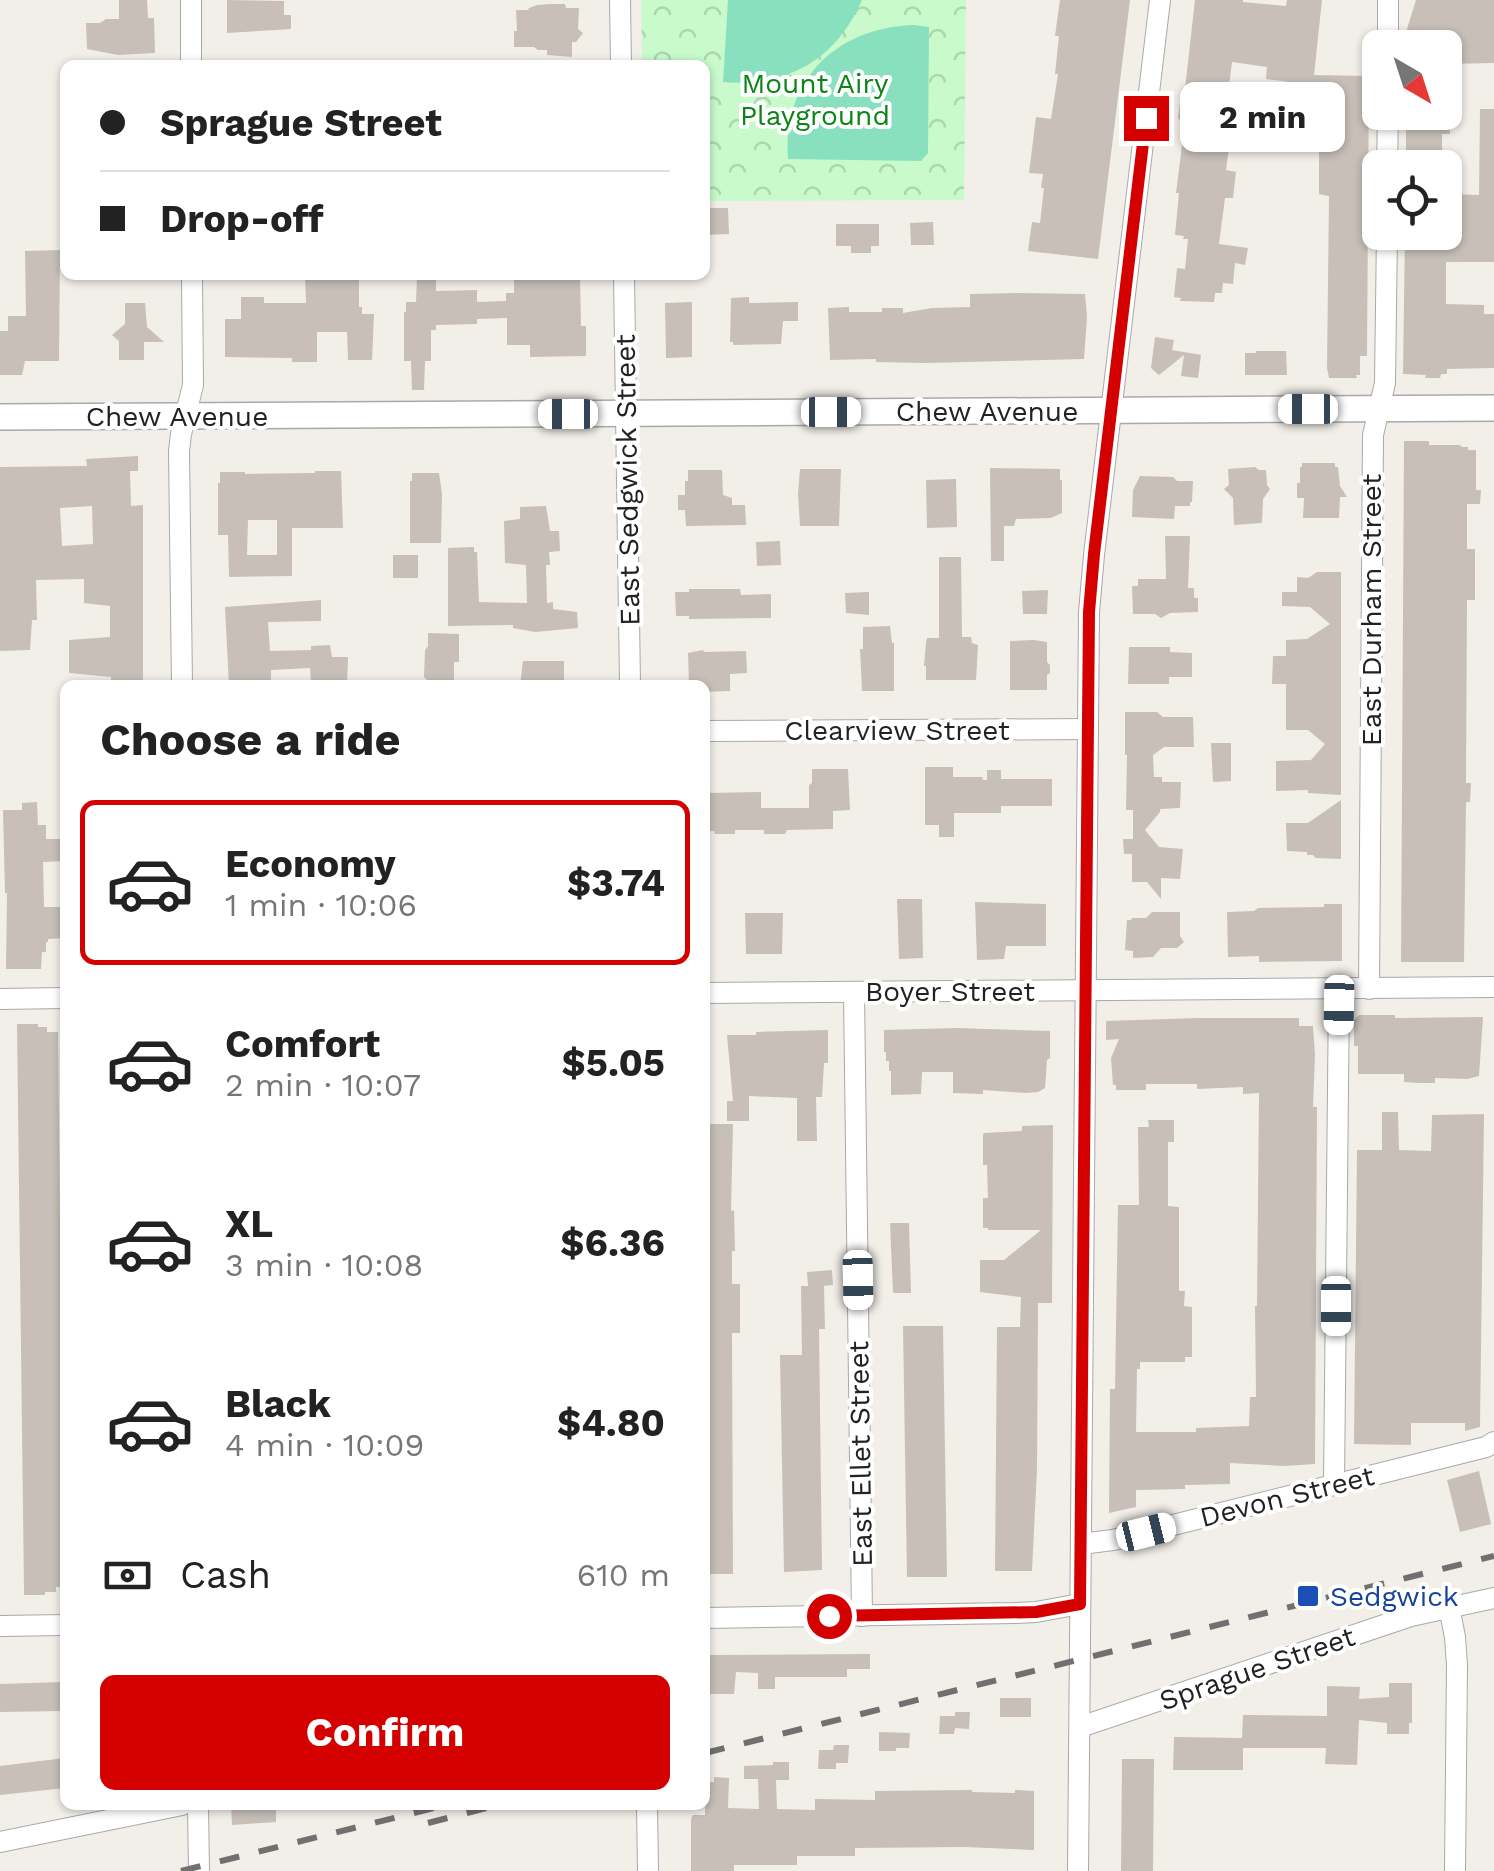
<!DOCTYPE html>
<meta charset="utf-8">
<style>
:root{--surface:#fff;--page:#f6f6f6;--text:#222;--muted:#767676;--line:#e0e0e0;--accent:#d40000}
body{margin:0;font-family:"Work Sans",sans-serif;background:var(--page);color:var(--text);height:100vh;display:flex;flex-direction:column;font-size:38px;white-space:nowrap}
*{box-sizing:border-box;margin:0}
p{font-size:32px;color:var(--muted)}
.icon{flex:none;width:55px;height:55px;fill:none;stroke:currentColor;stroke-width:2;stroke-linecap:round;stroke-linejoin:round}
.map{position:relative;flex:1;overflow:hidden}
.panel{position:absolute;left:60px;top:680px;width:650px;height:1130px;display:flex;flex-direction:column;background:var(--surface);border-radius:15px;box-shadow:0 2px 8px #0004}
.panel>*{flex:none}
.top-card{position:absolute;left:60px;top:60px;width:650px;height:220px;border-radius:15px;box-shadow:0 2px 8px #0004;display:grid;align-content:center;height:220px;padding:0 40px;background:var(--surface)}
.needle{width:65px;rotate:141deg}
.buttons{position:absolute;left:1362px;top:30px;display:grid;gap:20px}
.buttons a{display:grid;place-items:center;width:100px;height:100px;border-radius:15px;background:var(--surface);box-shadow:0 2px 8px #0004;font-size:50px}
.end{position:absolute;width:45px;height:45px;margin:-22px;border:12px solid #d40000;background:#fff;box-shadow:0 0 0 5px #fff}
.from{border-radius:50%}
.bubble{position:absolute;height:70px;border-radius:15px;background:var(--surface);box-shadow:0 2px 8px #0004;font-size:32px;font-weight:700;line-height:70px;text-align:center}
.car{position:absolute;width:30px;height:60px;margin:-30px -15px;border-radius:12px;box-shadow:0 0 8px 2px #0007;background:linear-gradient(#fff 24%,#345 0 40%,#fff 0 76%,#345 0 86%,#fff 0)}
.top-card b{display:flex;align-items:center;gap:35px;height:95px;font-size:38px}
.top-card b+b{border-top:2px solid var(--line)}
.top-card i{width:25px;height:25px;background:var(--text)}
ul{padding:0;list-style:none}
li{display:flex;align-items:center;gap:30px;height:165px;margin:0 20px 15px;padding:0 20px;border:5px solid transparent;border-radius:15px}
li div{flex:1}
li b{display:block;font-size:38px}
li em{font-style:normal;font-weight:700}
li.selected{border-color:var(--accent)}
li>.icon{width:90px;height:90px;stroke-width:1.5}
h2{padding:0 40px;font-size:45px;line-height:120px}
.pay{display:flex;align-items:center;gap:25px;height:110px;padding:0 40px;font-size:38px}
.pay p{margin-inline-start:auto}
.button{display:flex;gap:20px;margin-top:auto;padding:20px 40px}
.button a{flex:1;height:115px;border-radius:15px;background:var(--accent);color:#fff;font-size:40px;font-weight:700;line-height:115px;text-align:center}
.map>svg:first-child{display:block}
.park{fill:url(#park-crowns)}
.pitch{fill:#88e0be}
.building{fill:#c7bfb8;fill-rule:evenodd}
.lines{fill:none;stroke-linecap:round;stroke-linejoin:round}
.minor-casing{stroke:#a9a9a9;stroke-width:22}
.tertiary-casing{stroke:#a9a9a9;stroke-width:28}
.minor{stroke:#fff;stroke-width:20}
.tertiary{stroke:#fff;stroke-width:25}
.rail{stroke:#707070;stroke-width:6;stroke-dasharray:20 20;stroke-linecap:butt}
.route{stroke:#d40000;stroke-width:12}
.transit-dot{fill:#1a4fb4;stroke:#fff;stroke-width:4}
.labels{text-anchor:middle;stroke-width:8;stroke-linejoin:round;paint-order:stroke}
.park-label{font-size:28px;fill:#0c8416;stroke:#fff}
.street-label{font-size:28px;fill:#222;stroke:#fff}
.transit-label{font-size:28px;fill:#164399;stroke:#fff;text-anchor:start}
</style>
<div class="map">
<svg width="1494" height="1871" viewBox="0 0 1494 1871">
<defs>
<pattern id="park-crowns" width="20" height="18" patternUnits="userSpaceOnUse" patternTransform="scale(2.5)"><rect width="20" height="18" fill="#c8facc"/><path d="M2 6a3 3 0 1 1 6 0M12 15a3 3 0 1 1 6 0" fill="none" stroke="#acd6af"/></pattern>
</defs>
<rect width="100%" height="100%" fill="#f2efe9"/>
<polygon class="park" points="641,0 966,0 964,200 705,201 705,65 642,65"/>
<g class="pitch">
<path d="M 728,0 L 862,0 C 836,60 787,87 723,82 Z"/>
<path d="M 913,25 L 929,27 L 928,153 L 921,161 L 788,159 C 782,80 836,28 913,25 Z"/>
</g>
<g class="building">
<polygon points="119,0 147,0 148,18 154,18 155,53 118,55 87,49 86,23 100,23 106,19 119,19"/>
<polygon points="227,0 284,1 284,15 291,15 291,29 227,33"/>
<polygon points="1060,0 1130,0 1098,259 1028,251 1032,222 1040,223 1044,188 1041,188 1043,174 1029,173 1036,117 1051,119 1058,74 1055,74 1059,36 1055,36"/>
<polygon points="1195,0 1243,0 1243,2 1286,6 1287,0 1322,0 1314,75 1369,76 1367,356 1360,356 1360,375 1356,375 1357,378 1329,378 1327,368 1329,196 1319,194 1319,150 1326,150 1327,125 1330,126 1330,122 1332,122 1332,95 1296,91 1297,83 1266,79 1267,67 1232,62 1228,95 1253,99 1251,113 1236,111 1234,124 1232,124 1226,170 1236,172 1233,198 1225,198 1219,244 1248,248 1245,265 1235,263 1233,284 1223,283 1222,293 1215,293 1214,302 1180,301 1181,298 1174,297 1177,268 1185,269 1188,239 1183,239 1184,236 1175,235 1179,193 1176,193 1185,122 1178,119 1182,88 1185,89"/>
<polygon points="1416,0 1494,0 1494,63 1445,64 1445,48 1407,48 1407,29"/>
<polygon points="550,4 565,4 566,8 579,8 578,29 583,33 576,42 572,42 572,57 547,55 547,50 538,50 534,47 514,47 514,31 517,31 516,10 528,10 529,8 537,5"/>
<polygon points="1480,109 1494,109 1494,262 1446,262 1446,304 1484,305 1484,314 1494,314 1494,368 1447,369 1447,374 1441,374 1440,378 1425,378 1426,375 1403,374 1405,232 1445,232 1445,194 1479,195"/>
<polygon points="1406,112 1450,112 1450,134 1442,134 1442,168 1406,168"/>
<polygon points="705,208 728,208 729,234 705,235"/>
<polygon points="933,222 934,245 911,245 910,223"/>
<polygon points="836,224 879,224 879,246 871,246 871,253 851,253 851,246 836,246"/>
<polygon points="60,250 59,361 25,361 22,375 0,375 0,331 8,331 8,316 26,316 25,251"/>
<polygon points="305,275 359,275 359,307 362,307 362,314 374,314 372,360 348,360 347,332 317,332 317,362 292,362 292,358 225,357 225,319 241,319 241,297 264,297 264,303 306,303"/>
<polygon points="417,275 436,275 436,291 477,290 477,302 506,301 506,293 514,293 514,277 580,275 581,326 586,326 586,356 530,357 530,345 507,345 507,318 477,319 477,324 436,325 436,330 431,330 431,361 425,361 424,390 412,390 411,361 404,361 404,312 406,312 406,302 416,302"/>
<polygon points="1018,293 1085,294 1087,317 1084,359 926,363 876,362 876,359 830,360 828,308 849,307 849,312 882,312 882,308 903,308 903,313 932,308 970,307 970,294"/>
<polygon points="749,297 749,303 798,302 798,321 783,321 781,344 733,345 733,342 730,342 731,298"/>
<polygon points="692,302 692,357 666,358 665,303"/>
<polygon points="125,303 145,303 147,327 164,342 144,342 144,360 119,360 119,341 112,335 125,324"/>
<polygon points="1155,337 1174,340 1172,350 1201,355 1198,378 1181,376 1184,355 1159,375 1151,368"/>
<polygon points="1256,351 1286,351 1287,375 1245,375 1245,353 1256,353"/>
<polygon points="1404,441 1429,441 1429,445 1460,445 1462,447 1468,447 1468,450 1476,450 1476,490 1481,490 1480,504 1467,504 1467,549 1475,549 1475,600 1467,600 1466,783 1471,783 1470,802 1466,802 1464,962 1401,962"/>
<path d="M 138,456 L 138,471 L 130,471 L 131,506 L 143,505 L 143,681 L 111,682 L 111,677 L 69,673 L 69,640 L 110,637 L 110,606 L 84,603 L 84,579 L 36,580 L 37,620 L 32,620 L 30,650 L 0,651 L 0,467 L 87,466 L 86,459 ZM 92,506 L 93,544 L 62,546 L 60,508 Z"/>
<polygon points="1302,463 1335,463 1335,467 1338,467 1340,486 1347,497 1340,497 1339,518 1303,518 1304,498 1297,498 1297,483 1300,483 1300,467 1302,467"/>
<polygon points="1255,467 1259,470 1266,470 1267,485 1270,489 1263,499 1262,523 1234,525 1233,498 1224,489 1229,485 1228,469"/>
<polygon points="990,468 1060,469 1060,480 1062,480 1062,513 1051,518 1016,519 1014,526 1004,526 1004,561 991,561"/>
<polygon points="800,469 841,469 839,526 800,526 798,494"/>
<polygon points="688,470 722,470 723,495 732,498 732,505 745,505 746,525 686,526 685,510 678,510 678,495 685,495 685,481 688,481"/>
<path d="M 315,471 L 341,471 L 343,528 L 292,528 L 292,576 L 229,577 L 228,535 L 218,535 L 218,483 L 220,483 L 220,472 L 245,472 L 245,474 L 315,473 ZM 248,520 L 277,520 L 277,555 L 247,555 Z"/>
<polygon points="412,473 439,473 442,494 441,543 410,543 410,481 412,481"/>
<polygon points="1140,476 1173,477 1177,481 1193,481 1192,502 1190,502 1190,506 1175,506 1174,519 1132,517 1133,490"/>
<polygon points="956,479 957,527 927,528 926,480"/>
<polygon points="546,506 550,531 559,531 560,551 549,552 550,565 546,565 547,603 553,602 553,609 577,612 578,628 535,632 513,628 513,625 448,626 448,548 474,547 474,552 477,552 479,602 527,603 526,565 505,563 504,521 520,519 520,507"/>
<polygon points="1165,536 1190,536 1188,588 1194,588 1194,598 1198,598 1198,612 1170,613 1161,618 1155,614 1133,614 1132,586 1138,586 1138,579 1166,579"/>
<polygon points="780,541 781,565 757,566 756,542"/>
<rect x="393" y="555" width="25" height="23"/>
<polygon points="939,557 961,557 962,637 971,637 972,643 978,645 976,680 926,680 926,666 924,666 926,643 927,638 939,638"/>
<polygon points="1317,572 1341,572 1341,795 1308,793 1308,790 1276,791 1276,761 1311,760 1325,744 1308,730 1286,730 1286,684 1272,684 1273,656 1286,656 1286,640 1307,639 1330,624 1310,607 1282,606 1282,592 1297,592 1297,577 1308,578"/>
<polygon points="689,589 740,589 741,595 771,594 771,618 689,619 689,616 676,616 675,592 689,592"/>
<polygon points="1048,590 1047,614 1023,614 1022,591"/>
<polygon points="869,592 869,615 846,613 845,593"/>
<polygon points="321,600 321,621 268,622 270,651 311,650 311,646 330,645 332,657 348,657 347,685 311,685 310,668 271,670 271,685 229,685 225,607"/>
<polygon points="890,626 892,643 894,643 894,691 862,691 860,649 863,649 863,627"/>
<polygon points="428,633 459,634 459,662 454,662 454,685 427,685 427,680 424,677 425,650 428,646"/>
<polygon points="1034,640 1047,642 1047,662 1050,665 1050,673 1047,675 1047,690 1010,690 1010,641"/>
<polygon points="1129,647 1170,647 1170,652 1192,653 1192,677 1169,677 1169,684 1128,684"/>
<polygon points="703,650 704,652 746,651 747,673 730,674 730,691 705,692 705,685 689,685 688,653"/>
<polygon points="523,661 564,661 564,685 520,685"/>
<polygon points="1125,712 1157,712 1163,717 1193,717 1194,747 1164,747 1153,755 1154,777 1162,777 1162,782 1181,782 1180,808 1160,809 1160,812 1145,830 1159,847 1183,849 1180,879 1161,878 1161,899 1147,882 1132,882 1132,854 1124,854 1123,839 1133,839 1133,810 1126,810 1127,755 1125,755"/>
<polygon points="1211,743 1231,743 1231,781 1213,782"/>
<polygon points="925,767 953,767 953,777 982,777 983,780 987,780 987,770 1001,770 1001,779 1052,779 1052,806 1001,806 1001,813 954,813 954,837 939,837 939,825 925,825"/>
<polygon points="812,769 848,769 850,810 833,811 833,829 787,830 785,834 764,834 764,830 735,830 735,834 715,834 714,831 705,831 705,793 761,792 761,808 809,808 809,785 812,783"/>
<polygon points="1341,800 1341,859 1316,858 1313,855 1307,855 1307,852 1287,851 1286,823 1308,823"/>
<polygon points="37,802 38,825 46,825 46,839 65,839 65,861 43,862 44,907 65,907 65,938 48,939 48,942 46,942 46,952 42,952 41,969 6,969 7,893 5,893 3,810 22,810 22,803"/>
<polygon points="897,899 922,899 923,958 899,959"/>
<polygon points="975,902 1046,904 1046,946 1006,946 1004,959 977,960"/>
<polygon points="1324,904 1342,904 1342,961 1259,962 1259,956 1228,957 1227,912 1254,911 1258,908 1324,907"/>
<polygon points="1152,912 1180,912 1180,936 1184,942 1177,948 1161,948 1153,957 1133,958 1133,951 1125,950 1127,920 1131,920 1132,918 1146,918"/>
<polygon points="745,913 783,913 782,954 746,954"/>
<polygon points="1359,1015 1395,1015 1395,1018 1483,1017 1479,1076 1467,1079 1435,1078 1435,1083 1420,1083 1404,1082 1404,1074 1358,1074 1358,1046 1354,1046 1354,1020"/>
<polygon points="1198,1018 1299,1018 1299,1026 1313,1026 1315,1055 1313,1107 1317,1107 1315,1464 1284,1466 1230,1463 1230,1484 1185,1485 1185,1489 1136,1490 1136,1507 1109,1513 1110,1389 1115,1389 1118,1205 1139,1205 1138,1127 1149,1127 1148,1120 1174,1120 1174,1142 1168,1142 1168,1206 1179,1207 1179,1291 1185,1291 1184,1306 1192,1307 1192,1357 1185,1357 1185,1362 1140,1362 1140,1369 1137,1369 1136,1432 1196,1432 1196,1428 1249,1426 1250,1397 1256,1397 1255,1306 1257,1306 1259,1093 1243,1094 1243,1087 1197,1089 1197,1084 1146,1084 1146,1090 1116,1090 1116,1085 1113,1085 1111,1058 1119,1039 1106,1040 1106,1021"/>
<polygon points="17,1024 38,1024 38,1027 47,1027 47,1032 58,1032 61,1311 65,1311 65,1352 62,1352 65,1587 56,1587 56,1592 45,1592 45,1595 24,1595 24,1591"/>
<polygon points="957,1028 1050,1031 1050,1058 1047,1060 1045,1088 1038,1092 1026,1093 983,1090 983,1094 953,1093 953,1072 922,1072 921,1094 891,1095 891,1071 889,1071 889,1061 886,1061 886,1052 884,1052 884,1030"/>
<polygon points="828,1030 828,1063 824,1063 822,1097 816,1097 817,1141 797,1141 797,1098 749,1096 749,1121 727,1121 727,1101 733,1101 727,1035 756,1035 756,1032"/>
<polygon points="1382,1112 1398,1112 1399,1150 1431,1151 1432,1115 1484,1114 1480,1427 1465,1431 1465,1423 1411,1423 1411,1445 1354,1444 1357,1150 1382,1150"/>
<polygon points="705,1124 733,1124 731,1211 734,1210 735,1251 732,1251 732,1284 740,1284 740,1333 732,1333 733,1574 705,1574"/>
<polygon points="1053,1125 1052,1303 1038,1303 1037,1469 1032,1571 995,1571 997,1327 1020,1327 1021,1297 980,1292 980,1260 1004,1260 1041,1230 988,1230 988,1228 983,1228 983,1198 988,1198 987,1165 983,1165 983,1135 984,1133 1022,1131 1022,1126"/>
<polygon points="890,1223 909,1223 911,1293 893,1293"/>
<polygon points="832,1270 833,1285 824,1286 825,1329 819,1329 822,1570 784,1572 780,1355 802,1355 801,1286 808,1286 807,1272"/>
<polygon points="903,1326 943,1326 947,1577 907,1577"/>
<polygon points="1479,1471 1491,1524 1460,1532 1447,1480"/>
<polygon points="870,1654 870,1669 847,1669 847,1677 775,1677 775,1689 758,1689 758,1673 736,1672 734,1694 705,1694 705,1655"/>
<polygon points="62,1682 65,1684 65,1711 0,1712 0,1684"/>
<polygon points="1389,1683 1412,1683 1412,1723 1409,1723 1409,1734 1387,1734 1387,1723 1359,1720 1357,1765 1325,1764 1326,1748 1243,1748 1243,1770 1173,1770 1174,1737 1242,1738 1243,1715 1327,1716 1327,1686 1360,1687 1359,1699 1389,1697"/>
<rect x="1000" y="1698" width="31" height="19"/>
<polygon points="955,1712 970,1712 969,1729 955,1728 954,1734 939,1734 940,1716 955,1716"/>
<polygon points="879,1732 910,1733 909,1748 896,1748 896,1751 879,1751"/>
<polygon points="834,1745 849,1745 848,1763 836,1763 836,1769 818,1769 819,1750 833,1750"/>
<polygon points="65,1758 65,1788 0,1795 0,1766"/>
<polygon points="1122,1759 1154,1759 1153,1871 1121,1871"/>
<polygon points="773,1762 789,1762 789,1780 776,1780 777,1809 815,1810 815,1799 875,1800 875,1791 972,1790 972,1792 1015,1793 1015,1790 1034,1791 1034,1850 964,1847 855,1848 855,1856 797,1856 797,1865 734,1865 734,1871 691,1871 691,1819 693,1815 705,1815 705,1782 714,1782 714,1777 729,1778 728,1808 759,1809 758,1779 744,1779 744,1766 773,1765"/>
<polygon points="231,1805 276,1805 276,1822 232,1825"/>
</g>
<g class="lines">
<defs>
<g id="minor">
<polyline points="191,0 191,65"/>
<polyline points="620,0 621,65"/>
<polyline points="1388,48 1388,0"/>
<polyline points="1387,168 1388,112"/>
<polyline points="624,275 630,685"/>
<polyline points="182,685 179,451 181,434 193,385 192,275"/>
<polyline points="705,731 1088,729"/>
<polyline points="1369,989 1373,435 1385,383 1387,232"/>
<polyline points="854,992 862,1616"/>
<polyline points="705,993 1494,987"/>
<polyline points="0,999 65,998"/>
<polyline points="1334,1485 1339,989"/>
<polyline points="1081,1544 1113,1540 1486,1447 1494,1442"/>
<polyline points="1449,1607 1455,1637 1457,1665 1455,1871"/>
<polyline points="705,1618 1015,1613 1036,1612 1080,1604"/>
<polyline points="0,1626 65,1625"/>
<polyline points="1080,1727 1411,1616 1494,1598"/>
<polyline points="198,1805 199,1871"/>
<polyline points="647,1805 648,1871"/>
<polyline points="0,1842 182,1805"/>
<polyline points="1078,1871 1089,612 1094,555 1160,0"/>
</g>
<polyline id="tertiary" points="0,417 1494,408"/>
</defs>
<use href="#minor" class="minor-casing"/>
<use href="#tertiary" class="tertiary-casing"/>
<use href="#minor" class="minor"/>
<use href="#tertiary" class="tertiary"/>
<g class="rail">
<polyline points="705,1753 1494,1556"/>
<polyline points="428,1823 498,1805"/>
<polyline points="181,1871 446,1805"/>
</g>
</g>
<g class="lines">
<polyline class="route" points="829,1616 1036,1612 1080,1604 1089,612 1094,554 1146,118"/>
</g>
<rect class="transit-dot" x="1296" y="1584" width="24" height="24" rx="5"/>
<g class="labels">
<g class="park-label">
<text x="815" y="93">Mount Airy<tspan x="815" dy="32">Playground</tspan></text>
</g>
<g class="street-label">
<text x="987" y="421">Chew Avenue</text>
<text x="177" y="426">Chew Avenue</text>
<text transform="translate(627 480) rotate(-91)" y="10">East Sedgwick Street</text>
<text transform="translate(1371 610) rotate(-90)" y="10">East Durham Street</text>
<text x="897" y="740">Clearview Street</text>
<text x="950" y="1001">Boyer Street</text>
<text transform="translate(860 1454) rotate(-91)" y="10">East Ellet Street</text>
<text transform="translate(1287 1496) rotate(-14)" y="10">Devon Street</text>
<text transform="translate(1257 1668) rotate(-19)" y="10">Sprague Street</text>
</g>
<g class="transit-label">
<text x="1330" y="1606">Sedgwick</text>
</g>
</g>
</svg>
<div class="buttons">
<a><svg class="needle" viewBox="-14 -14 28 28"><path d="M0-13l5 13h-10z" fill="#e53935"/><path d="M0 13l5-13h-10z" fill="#767676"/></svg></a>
<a><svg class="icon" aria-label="locate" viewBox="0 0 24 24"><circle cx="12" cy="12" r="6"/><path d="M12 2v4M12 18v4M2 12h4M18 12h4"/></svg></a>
</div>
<i class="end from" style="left:829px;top:1616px"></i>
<i class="end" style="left:1146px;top:118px"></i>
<div class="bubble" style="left:1180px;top:82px;width:165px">2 min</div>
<i class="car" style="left:1308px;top:409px;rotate:270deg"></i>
<i class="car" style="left:831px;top:412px;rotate:90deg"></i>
<i class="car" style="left:568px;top:414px;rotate:270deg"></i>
<i class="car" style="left:1339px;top:1005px;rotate:181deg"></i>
<i class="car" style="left:858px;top:1280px;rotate:179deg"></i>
<i class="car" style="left:1336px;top:1306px;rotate:180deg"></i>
<i class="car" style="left:1146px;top:1532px;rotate:76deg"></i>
<div class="top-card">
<b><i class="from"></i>Sprague Street</b>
<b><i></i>Drop-off</b>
</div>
<section class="panel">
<h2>Choose a ride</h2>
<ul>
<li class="selected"><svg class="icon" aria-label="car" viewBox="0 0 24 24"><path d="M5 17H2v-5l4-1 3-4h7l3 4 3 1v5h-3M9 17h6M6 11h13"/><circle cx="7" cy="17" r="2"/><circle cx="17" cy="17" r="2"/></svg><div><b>Economy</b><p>1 min · 10:06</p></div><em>$3.74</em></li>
<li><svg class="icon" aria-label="car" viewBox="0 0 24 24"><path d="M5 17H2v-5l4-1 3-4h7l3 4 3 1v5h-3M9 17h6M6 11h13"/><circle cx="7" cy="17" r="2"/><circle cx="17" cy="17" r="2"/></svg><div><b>Comfort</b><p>2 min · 10:07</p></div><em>$5.05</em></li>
<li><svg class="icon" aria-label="car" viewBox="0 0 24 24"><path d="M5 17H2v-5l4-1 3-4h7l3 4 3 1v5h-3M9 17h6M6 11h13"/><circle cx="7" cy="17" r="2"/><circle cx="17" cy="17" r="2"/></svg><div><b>XL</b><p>3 min · 10:08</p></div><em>$6.36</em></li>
<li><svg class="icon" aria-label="car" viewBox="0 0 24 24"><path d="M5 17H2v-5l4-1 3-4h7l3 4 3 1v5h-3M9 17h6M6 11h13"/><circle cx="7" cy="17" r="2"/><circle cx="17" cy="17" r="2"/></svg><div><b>Black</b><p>4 min · 10:09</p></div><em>$4.80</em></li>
</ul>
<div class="pay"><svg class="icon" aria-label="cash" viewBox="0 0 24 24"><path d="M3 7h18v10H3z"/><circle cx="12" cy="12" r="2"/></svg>Cash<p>610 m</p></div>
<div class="button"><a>Confirm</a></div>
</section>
</div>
